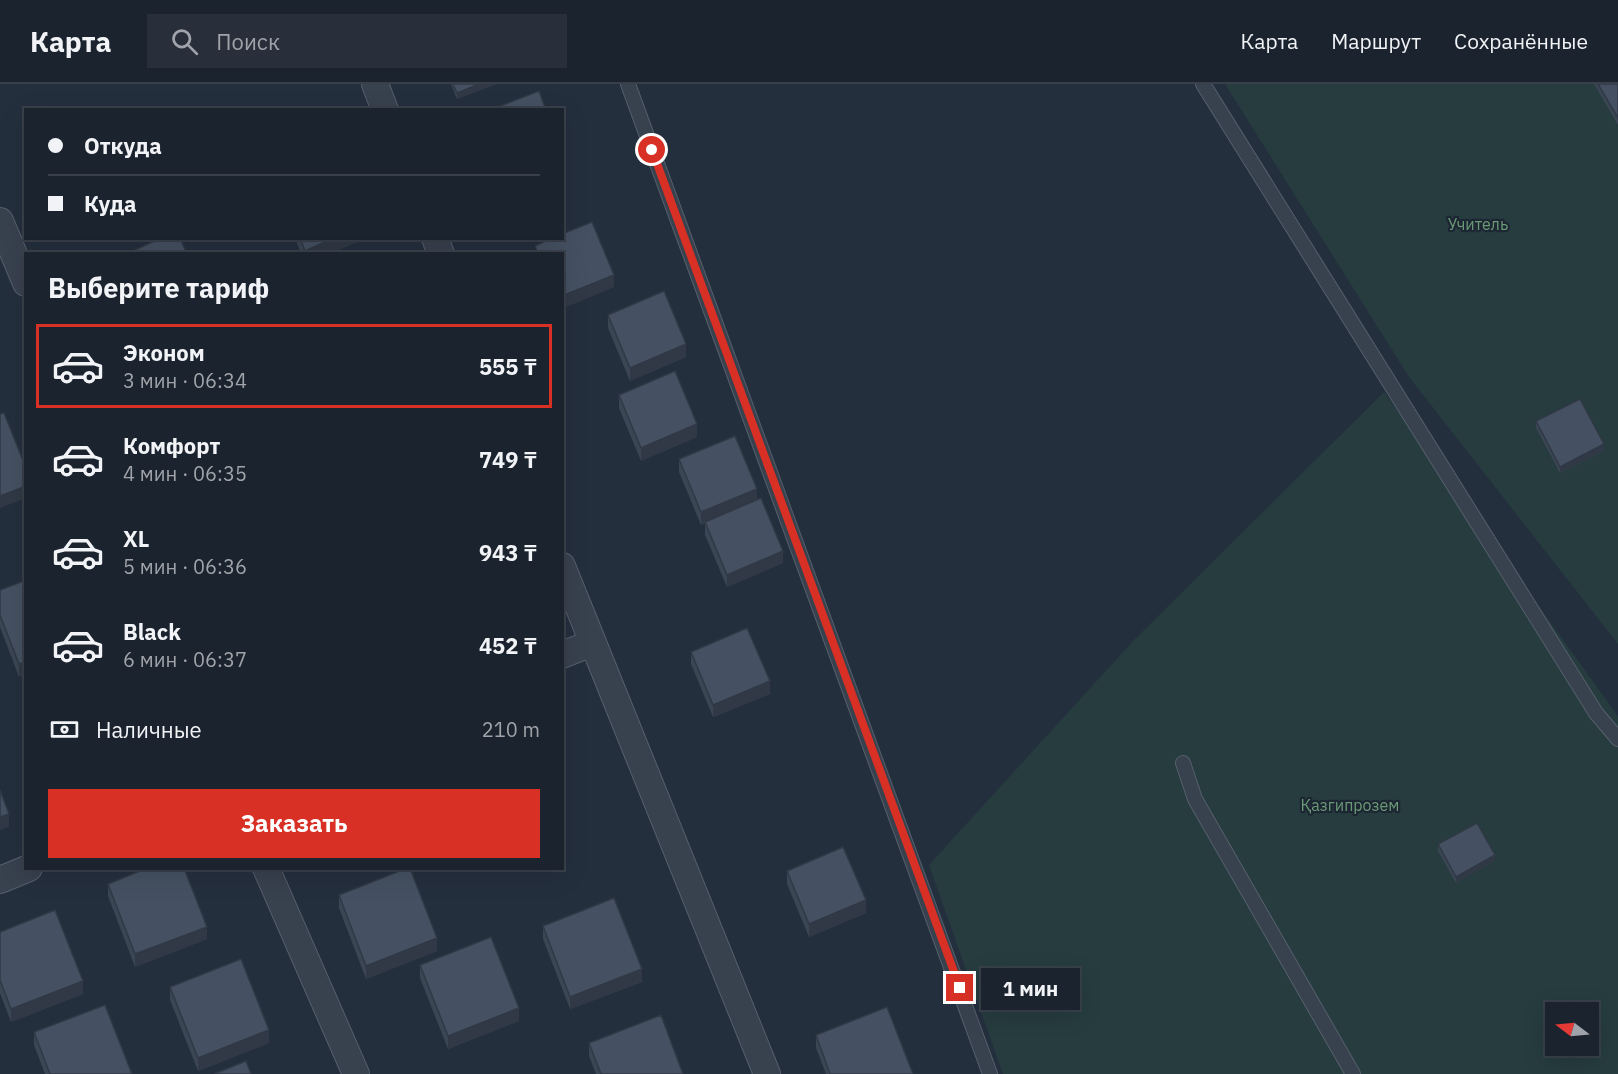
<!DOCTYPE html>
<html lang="ru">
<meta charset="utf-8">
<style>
:root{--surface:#1b232e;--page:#282f3a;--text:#f1f3f6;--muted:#a0a4aa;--line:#39404a;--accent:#d93025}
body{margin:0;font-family:"IBM Plex Sans",sans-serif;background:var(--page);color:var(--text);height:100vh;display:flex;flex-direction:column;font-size:22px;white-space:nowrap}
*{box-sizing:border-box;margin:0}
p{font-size:20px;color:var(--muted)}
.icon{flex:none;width:33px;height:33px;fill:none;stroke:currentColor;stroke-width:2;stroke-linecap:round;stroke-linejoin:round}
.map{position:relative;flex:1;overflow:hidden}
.sheet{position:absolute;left:24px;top:168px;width:540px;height:618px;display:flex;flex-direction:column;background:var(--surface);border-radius:0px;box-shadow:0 6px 24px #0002,0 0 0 2px var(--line)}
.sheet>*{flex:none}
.guide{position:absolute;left:24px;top:24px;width:540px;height:132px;border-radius:0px;box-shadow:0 6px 24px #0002,0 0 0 2px var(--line);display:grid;align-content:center;height:132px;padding:0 24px;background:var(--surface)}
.needle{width:39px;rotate:286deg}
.controls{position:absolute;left:1545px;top:918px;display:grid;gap:12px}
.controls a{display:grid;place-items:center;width:54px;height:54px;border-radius:0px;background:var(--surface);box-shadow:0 6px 24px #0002,0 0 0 2px var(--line);font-size:30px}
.end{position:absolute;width:27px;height:27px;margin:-14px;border:8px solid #d93025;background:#fff;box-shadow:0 0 0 3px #fff}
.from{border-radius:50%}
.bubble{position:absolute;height:42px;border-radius:0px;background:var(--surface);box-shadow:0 6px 24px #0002,0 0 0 2px var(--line);font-size:20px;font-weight:800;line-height:42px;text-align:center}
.guide b{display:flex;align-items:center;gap:21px;height:57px;font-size:22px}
.guide b+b{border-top:2px solid var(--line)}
.guide i{width:15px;height:15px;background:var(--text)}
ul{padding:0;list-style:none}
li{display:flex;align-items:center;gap:18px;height:84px;margin:0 12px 9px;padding:0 12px;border:3px solid transparent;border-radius:0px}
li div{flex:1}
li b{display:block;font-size:22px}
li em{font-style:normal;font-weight:800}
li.current{border-color:var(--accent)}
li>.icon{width:54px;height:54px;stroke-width:1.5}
h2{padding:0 24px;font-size:27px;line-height:72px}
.pay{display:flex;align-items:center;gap:15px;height:66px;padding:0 24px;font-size:22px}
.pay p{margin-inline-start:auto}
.button{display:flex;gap:12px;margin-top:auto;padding:12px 24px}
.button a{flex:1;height:69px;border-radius:0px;background:var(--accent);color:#fff;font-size:24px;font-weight:800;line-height:69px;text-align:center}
header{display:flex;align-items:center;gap:36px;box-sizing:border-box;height:84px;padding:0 30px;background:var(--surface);border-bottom:2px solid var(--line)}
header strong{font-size:28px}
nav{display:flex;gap:33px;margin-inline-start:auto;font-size:21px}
.search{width:420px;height:54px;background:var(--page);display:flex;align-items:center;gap:15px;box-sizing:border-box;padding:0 21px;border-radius:0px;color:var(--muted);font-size:22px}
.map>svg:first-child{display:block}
.green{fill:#263c3f;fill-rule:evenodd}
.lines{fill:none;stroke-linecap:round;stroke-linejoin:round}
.lane-casing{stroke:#565f6c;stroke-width:16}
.street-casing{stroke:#565f6c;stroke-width:28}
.lane{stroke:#38414e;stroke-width:14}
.street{stroke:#38414e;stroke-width:26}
.wall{fill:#3b4654}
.shaded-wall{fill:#303945}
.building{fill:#455162;stroke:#303945;stroke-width:1.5}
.route{stroke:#d93025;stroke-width:8}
.labels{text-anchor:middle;stroke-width:4.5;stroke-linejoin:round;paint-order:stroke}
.park-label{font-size:16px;fill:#6b9a76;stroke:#1d2633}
</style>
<header>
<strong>Карта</strong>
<div class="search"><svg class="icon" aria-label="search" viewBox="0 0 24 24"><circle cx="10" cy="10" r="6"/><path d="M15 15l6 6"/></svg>Поиск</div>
<nav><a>Карта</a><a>Маршрут</a><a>Сохранённые</a></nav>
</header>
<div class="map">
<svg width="1618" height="990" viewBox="0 0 1618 990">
<rect width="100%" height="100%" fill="#242f3e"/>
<g class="green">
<polygon points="1225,0 1618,0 1618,560 1409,293"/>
<path d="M 1384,308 L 1618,632 L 1618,990 L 1003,990 L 929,781 L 1133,557 ZM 1556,928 L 1588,928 L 1588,962 L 1556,962 Z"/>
</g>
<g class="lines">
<defs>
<g id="lane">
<polyline points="628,0 990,990"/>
<polyline points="1203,0 1596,629 1618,655"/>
<polyline points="1183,679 1195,715 1353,990"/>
</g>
<g id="street">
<polyline points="375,0 385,26"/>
<polyline points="0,137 26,199"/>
<polyline points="435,154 441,170"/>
<polyline points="562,482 767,990"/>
<polyline points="562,571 592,559"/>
<polyline points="266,784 356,990"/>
<polyline points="0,796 29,784"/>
</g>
</defs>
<use href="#lane" class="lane-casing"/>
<use href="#street" class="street-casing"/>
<use href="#lane" class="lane"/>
<use href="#street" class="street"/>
</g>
<g class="wall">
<polygon points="451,0 496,0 457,15"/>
<polygon points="1594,0 1618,0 1618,41"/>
<polygon points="295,154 362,154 362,156 329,170 301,170"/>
<polygon points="608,231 686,273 630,297 608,244"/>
<polygon points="619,311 697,353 641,377 619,324"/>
<polygon points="1536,337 1604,367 1560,389 1536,344"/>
<polygon points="679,375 757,416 783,479 727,503 705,451 705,439 701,441 679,388"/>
<polygon points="26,496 19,593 0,543 0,506"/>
<polygon points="691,568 770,610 713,633 691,580"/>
<polygon points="1438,760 1495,777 1456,799 1438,767"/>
<polygon points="787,787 866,829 809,853 787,800"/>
<polygon points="108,800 207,855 135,883 108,812"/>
<polygon points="339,811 437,867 366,895 339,824"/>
<polygon points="543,842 642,898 570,925 543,855"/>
<polygon points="0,848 83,910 11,938 0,909"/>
<polygon points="420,881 519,937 448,965 420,894"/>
<polygon points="170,903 269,959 198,987 170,916"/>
<polygon points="34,948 132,990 45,990 34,961"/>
<polygon points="816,951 913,990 826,990 816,964"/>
<polygon points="589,959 683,990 596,990 589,972"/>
</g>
<g class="shaded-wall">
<polygon points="479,0 496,0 457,15 457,9"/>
<polygon points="334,154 362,154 362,156 329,170 305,170 305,167"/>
<polygon points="614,191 614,203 562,225 562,212"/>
<polygon points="686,260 686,273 630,297 630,284"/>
<polygon points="697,340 697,353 641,377 641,364"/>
<polygon points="1604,360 1604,367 1560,389 1560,383"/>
<polygon points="26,402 26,414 0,424 0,412"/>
<polygon points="757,405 757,417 701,441 701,428"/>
<polygon points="783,467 783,479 727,503 727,491"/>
<polygon points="26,578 26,591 19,593 19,580"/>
<polygon points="770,597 770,610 713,633 713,621"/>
<polygon points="9,730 9,743 0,746 0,733"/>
<polygon points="1495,771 1495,777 1456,799 1456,793"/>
<polygon points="866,816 866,829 809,853 809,840"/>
<polygon points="207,843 207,855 135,883 135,870"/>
<polygon points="437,854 437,867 366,895 366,882"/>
<polygon points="642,885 642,898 570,925 570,913"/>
<polygon points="83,897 83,910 11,938 11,925"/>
<polygon points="519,924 519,937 448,965 448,952"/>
<polygon points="269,946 269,959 198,987 198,974"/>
</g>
<g class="building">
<polygon points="453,0 479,0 457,9"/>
<polygon points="1598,0 1618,0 1618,34"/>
<polygon points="539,7 546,26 490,26"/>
<polygon points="592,138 614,191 562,212 562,170 538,170 535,162 552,154 562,154 562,150"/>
<polygon points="161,154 180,154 187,170 126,170"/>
<polygon points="300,154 334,154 305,167"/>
<polygon points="664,207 686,260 630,284 608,231"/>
<polygon points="675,287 697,340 641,364 619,311"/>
<polygon points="1580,315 1604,360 1560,383 1536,337"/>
<polygon points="4,329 26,384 26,402 0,412 0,330"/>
<polygon points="735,352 757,405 701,428 679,375"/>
<polygon points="761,414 783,467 727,491 705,438"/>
<polygon points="26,496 26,578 19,580 0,531 0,506"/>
<polygon points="747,544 770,597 713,621 691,568"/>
<polygon points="0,706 9,730 0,733"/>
<polygon points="1477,739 1495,771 1456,793 1438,760"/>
<polygon points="843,763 866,816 809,840 787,787"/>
<polygon points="147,784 184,784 207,843 135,870 108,800"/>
<polygon points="407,784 410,784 437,854 366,882 339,811"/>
<polygon points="614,814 642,885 570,913 543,842"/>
<polygon points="55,826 83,897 11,925 0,896 0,848"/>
<polygon points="491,853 519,924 448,952 420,881"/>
<polygon points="241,875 269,946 198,974 170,903"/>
<polygon points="105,921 132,990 50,990 34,948"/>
<polygon points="887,923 913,990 830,990 816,951"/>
<polygon points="661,931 683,990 601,990 589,959"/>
<polygon points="246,977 251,990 214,990"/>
</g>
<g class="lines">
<polyline class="route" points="652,66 960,904"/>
</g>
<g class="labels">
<g class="park-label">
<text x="1478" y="146">Учитель</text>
<text x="1350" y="727">Қазгипрозем</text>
</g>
</g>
</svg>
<div class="controls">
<a><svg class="needle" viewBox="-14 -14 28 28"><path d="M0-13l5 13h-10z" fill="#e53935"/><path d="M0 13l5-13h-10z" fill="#a0a4aa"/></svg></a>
</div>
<i class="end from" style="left:652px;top:66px"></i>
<i class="end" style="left:960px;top:904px"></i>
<div class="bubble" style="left:981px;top:884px;width:99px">1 мин</div>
<div class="guide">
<b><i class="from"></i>Откуда</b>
<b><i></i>Куда</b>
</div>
<section class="sheet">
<h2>Выберите тариф</h2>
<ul>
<li class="current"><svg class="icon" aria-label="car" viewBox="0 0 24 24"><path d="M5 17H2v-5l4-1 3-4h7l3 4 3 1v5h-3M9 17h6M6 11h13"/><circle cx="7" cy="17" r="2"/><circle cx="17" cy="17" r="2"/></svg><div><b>Эконом</b><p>3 мин · 06:34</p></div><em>555 ₸</em></li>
<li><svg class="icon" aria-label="car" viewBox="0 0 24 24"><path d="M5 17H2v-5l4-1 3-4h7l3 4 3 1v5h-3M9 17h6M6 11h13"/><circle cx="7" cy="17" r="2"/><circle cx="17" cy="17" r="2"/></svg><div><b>Комфорт</b><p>4 мин · 06:35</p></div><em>749 ₸</em></li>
<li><svg class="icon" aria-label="car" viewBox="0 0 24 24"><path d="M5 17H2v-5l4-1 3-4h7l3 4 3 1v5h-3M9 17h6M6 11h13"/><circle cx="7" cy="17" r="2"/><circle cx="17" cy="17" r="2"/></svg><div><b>XL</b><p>5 мин · 06:36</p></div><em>943 ₸</em></li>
<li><svg class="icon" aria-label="car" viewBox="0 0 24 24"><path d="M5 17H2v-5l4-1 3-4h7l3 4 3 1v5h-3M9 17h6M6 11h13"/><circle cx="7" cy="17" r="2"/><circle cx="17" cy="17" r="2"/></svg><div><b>Black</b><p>6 мин · 06:37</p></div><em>452 ₸</em></li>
</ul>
<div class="pay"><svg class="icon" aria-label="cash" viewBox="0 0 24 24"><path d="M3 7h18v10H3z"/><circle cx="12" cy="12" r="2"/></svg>Наличные<p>210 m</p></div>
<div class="button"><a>Заказать</a></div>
</section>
</div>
